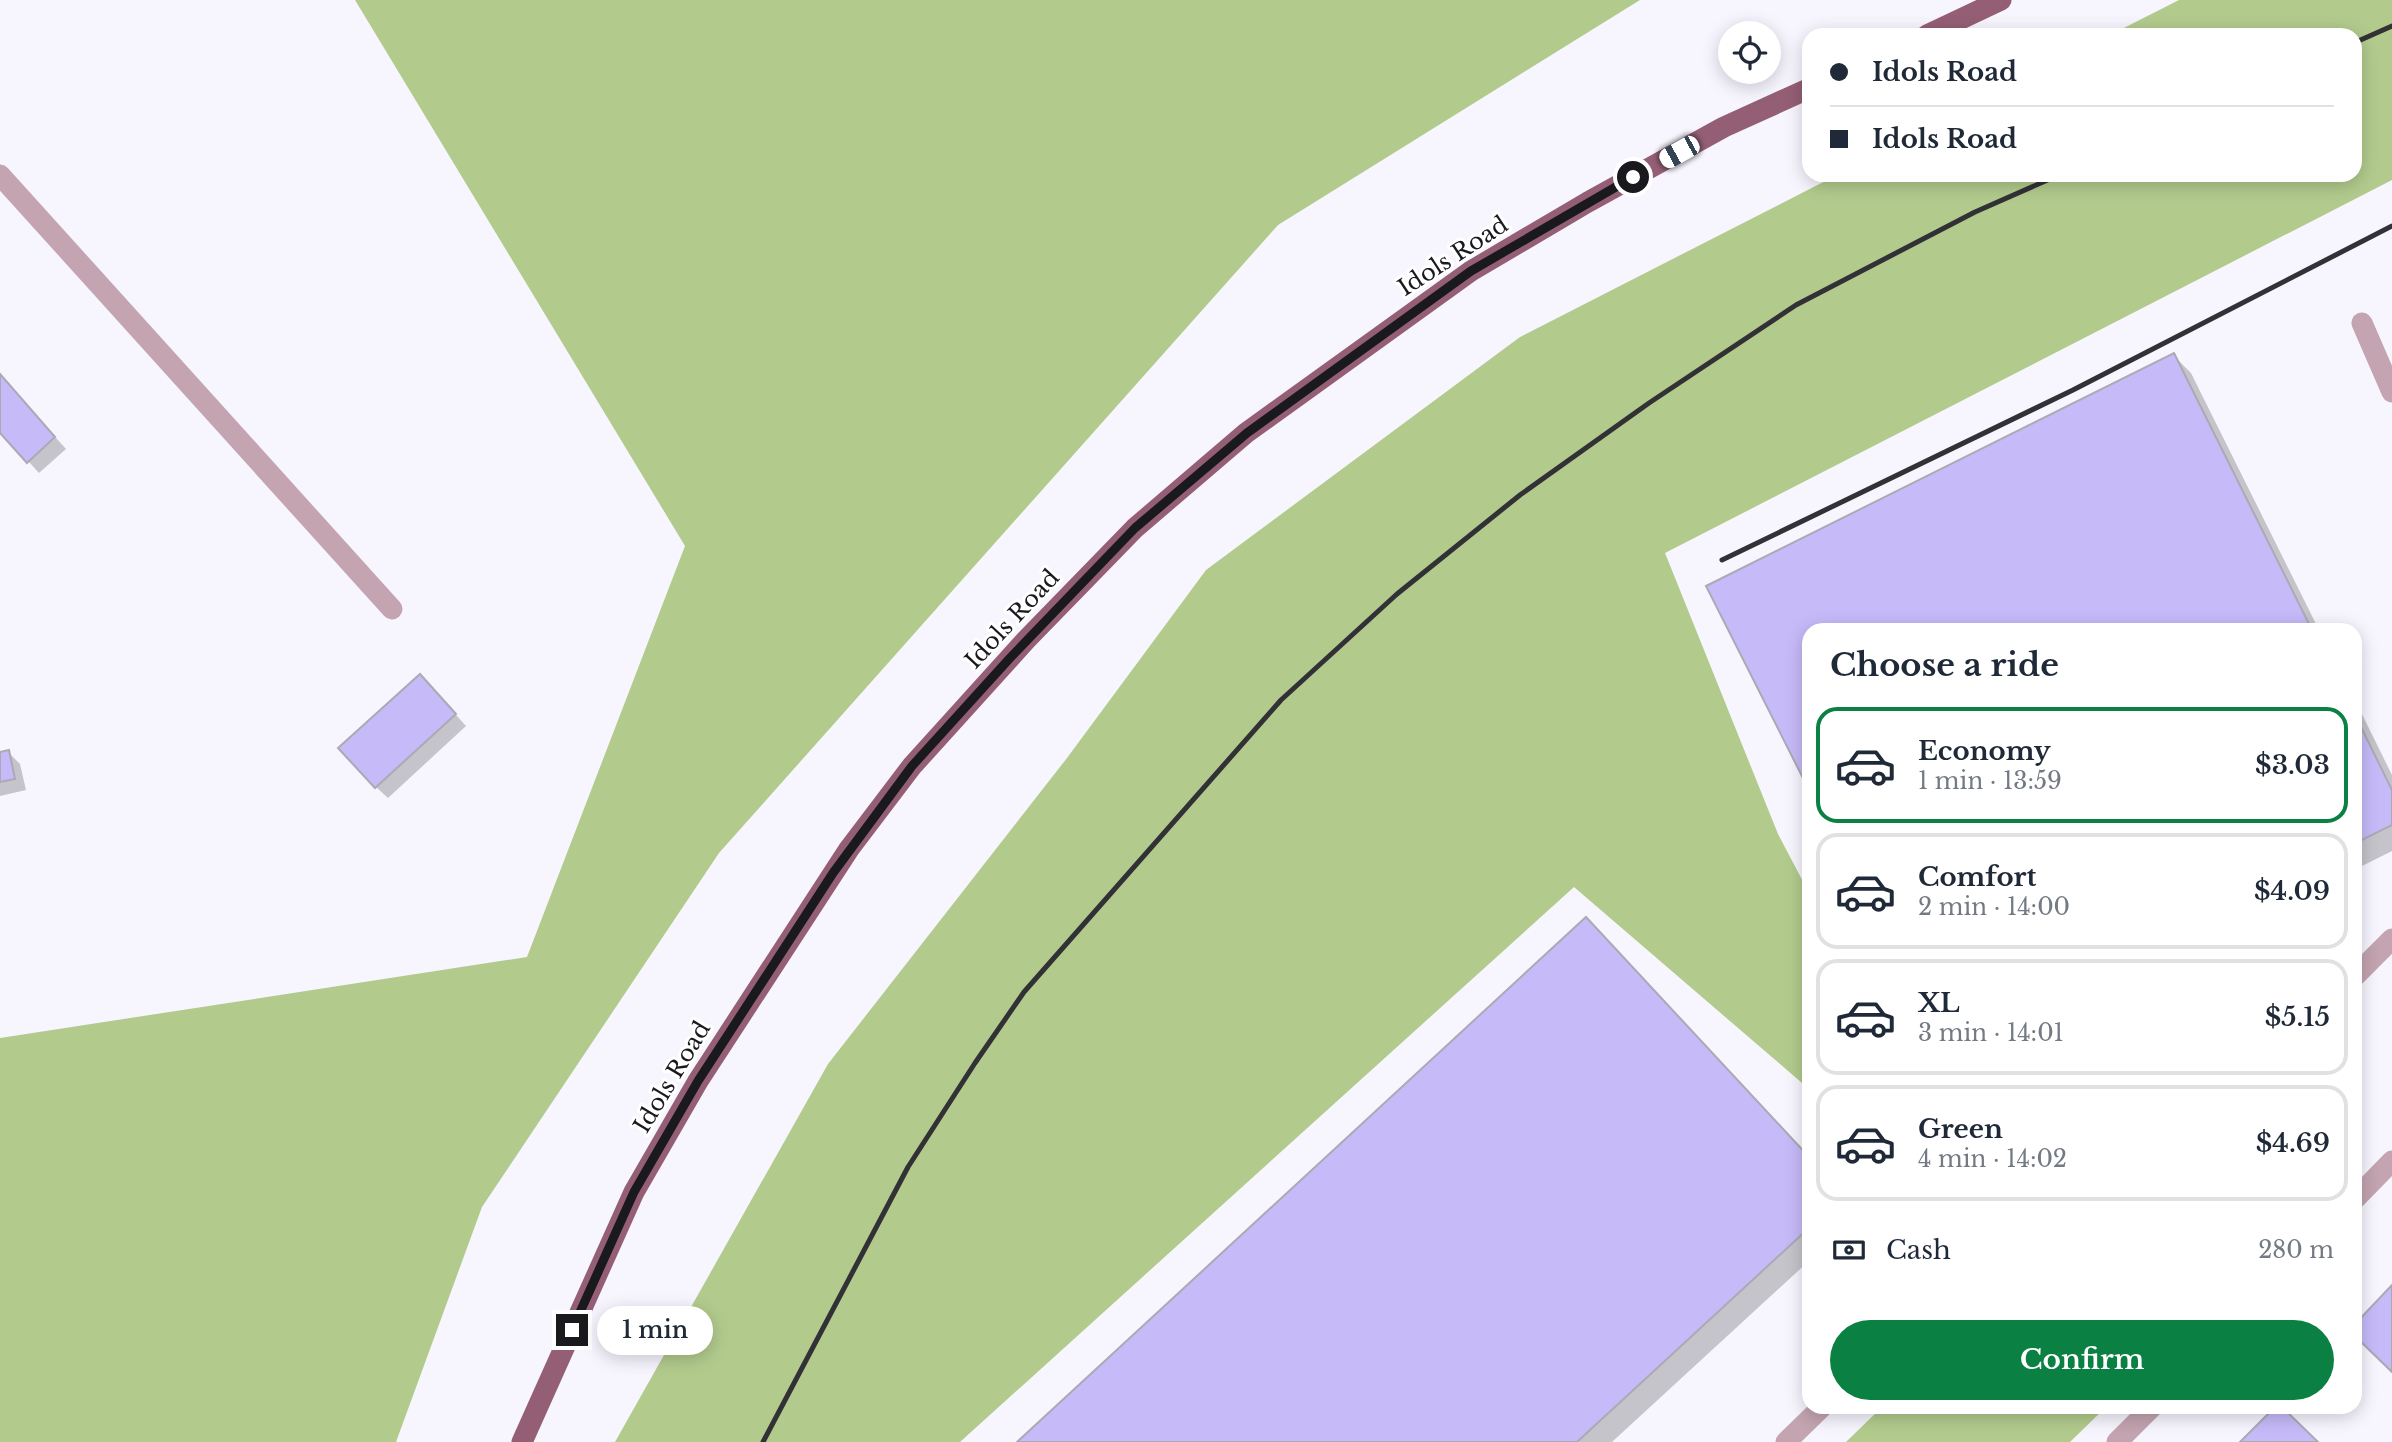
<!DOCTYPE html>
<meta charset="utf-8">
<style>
:root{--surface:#fff;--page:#f6f6f7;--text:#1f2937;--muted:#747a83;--line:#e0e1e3;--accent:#0b8043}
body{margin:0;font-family:"Libre Baskerville",serif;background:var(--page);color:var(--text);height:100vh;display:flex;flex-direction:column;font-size:26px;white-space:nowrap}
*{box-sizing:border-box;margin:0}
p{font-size:23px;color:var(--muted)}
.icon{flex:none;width:38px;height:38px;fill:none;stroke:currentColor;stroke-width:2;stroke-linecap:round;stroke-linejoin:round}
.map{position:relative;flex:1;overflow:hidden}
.details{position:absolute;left:1802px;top:623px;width:560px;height:791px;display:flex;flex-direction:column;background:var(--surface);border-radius:21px;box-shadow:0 4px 18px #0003}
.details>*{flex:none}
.hud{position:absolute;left:1802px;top:28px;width:560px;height:154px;border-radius:21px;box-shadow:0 4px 18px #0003;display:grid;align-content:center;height:154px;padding:0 28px;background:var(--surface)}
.fabs{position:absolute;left:1718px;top:21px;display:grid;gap:14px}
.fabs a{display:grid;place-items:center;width:63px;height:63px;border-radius:50%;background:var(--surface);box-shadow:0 4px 18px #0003;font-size:35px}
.end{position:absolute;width:32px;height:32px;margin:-16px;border:9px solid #1a191d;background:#fff;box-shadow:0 0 0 4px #fff}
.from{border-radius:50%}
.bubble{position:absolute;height:49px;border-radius:24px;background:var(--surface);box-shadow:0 4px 18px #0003;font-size:23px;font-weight:600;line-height:49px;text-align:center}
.car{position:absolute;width:21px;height:42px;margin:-21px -10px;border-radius:9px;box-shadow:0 0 5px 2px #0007;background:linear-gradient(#fff 24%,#345 0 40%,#fff 0 76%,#345 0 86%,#fff 0)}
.hud b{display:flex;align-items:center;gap:24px;height:66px;font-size:26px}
.hud b+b{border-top:2px solid var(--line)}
.hud i{width:18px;height:18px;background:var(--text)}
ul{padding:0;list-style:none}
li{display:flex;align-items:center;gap:21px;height:116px;margin:0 14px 10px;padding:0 14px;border:4px solid var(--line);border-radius:21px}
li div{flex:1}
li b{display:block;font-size:26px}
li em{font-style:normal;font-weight:600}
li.on{border-color:var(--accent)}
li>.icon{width:63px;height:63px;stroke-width:1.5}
h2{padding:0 28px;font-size:32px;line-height:84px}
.pay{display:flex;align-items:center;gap:18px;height:77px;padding:0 28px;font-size:26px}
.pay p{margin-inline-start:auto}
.cta{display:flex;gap:14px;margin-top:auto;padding:14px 28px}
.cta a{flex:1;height:80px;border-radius:42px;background:var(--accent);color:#fff;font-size:28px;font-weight:600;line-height:80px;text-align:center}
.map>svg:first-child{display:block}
.forest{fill:#b2cb8d}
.shadow{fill:#0003}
.building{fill:#c7baf9;stroke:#abaab4;stroke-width:2}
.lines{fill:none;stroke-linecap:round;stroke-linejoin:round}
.minor{stroke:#c3a4b0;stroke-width:21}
.major{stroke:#945f75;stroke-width:21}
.rail{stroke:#323136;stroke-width:5}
.route{stroke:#1a191d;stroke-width:9}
.labels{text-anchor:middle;stroke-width:6;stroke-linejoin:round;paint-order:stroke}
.street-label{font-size:23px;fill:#1a191d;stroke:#fff}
</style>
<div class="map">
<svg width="2392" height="1442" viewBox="0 0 2392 1442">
<rect width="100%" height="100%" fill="#f7f5fe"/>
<g class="forest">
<polygon points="355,0 1640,0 1278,225 719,853 482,1207 396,1442 0,1442 0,1038 527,957 685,546"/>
<polygon points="2179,0 2392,0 2392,180 1665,553 1778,834 1809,893 1809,1089 1574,887 960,1442 615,1442 828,1064 1067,758 1206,570 1520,337 1837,175 2356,175 2356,35 2110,35"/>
<polygon points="1882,1407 2106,1407 2070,1442 1846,1442"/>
</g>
<g class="shadow">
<polygon points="2174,356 2191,373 2319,630 1810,630 1709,587"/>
<polygon points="0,376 66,449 39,473 0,430"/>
<polygon points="431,687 466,726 388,798 376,787"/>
<polygon points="2356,702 2392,775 2392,851 2356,869"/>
<polygon points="8,752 20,764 26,790 0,796 0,754"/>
<polygon points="1810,1159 1810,1260 1612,1442 1020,1442"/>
</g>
<g class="building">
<polygon points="2174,353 2312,630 1810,630 1810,792 1706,586"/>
<polygon points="0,374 55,437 27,463 0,433"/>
<polygon points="420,674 456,714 375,788 338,748"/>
<polygon points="2356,717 2392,790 2392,825 2356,843"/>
<polygon points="9,750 15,779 0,782 0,752"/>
<polygon points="1586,917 1810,1158 1810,1227 1577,1442 1017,1442"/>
<polygon points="2392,1285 2392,1372 2356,1337 2356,1323"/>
<polygon points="2275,1407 2282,1407 2318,1442 2240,1442"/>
</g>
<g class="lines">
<g class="minor">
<polyline points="0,175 392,609"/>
<polyline points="2362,323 2392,392"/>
<polyline points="2356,975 2392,939"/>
<polyline points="2356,1198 2392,1161"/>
<polyline points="1786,1442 1822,1407"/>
<polyline points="2117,1442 2152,1407"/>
</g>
<g class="major">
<polyline points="1927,35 2001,0"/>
<polyline points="522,1442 634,1192 698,1081 849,849 912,766 1026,640 1135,528 1246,433 1471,271 1588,202 1724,127 1810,88"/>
</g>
<g class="rail">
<polyline points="2356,42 2392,26"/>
<polyline points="1722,560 2073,390 2392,226"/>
<polyline points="763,1442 908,1167 975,1063 1024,992 1281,700 1397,594 1520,495 1649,403 1796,305 1975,212 2059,175"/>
</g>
</g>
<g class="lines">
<polyline class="route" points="572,1330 634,1192 698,1081 833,873 912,766 1010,658 1135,528 1247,433 1471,271 1633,177"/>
</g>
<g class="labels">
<g class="street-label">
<text transform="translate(1453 256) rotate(-33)" y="8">Idols Road</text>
<text transform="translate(1012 619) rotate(-47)" y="8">Idols Road</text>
<text transform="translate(672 1077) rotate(-59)" y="8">Idols Road</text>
</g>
</g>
</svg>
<div class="fabs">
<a><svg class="icon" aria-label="locate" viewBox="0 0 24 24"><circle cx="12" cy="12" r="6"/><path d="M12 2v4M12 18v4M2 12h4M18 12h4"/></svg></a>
</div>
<i class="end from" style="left:1633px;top:177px"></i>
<i class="end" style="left:572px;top:1330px"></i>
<div class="bubble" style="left:597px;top:1306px;width:116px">1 min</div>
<i class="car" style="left:1679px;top:152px;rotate:241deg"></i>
<div class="hud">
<b><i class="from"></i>Idols Road</b>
<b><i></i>Idols Road</b>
</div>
<section class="details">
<h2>Choose a ride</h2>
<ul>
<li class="on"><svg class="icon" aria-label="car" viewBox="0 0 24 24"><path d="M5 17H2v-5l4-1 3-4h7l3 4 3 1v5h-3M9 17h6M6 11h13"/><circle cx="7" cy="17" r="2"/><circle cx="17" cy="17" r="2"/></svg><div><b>Economy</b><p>1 min · 13:59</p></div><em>$3.03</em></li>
<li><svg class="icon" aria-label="car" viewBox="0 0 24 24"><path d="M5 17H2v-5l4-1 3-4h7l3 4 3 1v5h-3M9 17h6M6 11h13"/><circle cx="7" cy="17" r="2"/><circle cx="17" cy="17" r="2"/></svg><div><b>Comfort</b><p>2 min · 14:00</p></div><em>$4.09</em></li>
<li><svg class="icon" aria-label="car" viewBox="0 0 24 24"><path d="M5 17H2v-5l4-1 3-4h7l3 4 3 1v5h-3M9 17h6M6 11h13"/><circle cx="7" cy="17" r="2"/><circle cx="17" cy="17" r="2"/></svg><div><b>XL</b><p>3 min · 14:01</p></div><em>$5.15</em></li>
<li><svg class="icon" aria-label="car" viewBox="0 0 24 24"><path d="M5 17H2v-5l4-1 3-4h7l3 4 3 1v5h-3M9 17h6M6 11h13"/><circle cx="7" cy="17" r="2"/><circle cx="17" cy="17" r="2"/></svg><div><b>Green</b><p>4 min · 14:02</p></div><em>$4.69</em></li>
</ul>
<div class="pay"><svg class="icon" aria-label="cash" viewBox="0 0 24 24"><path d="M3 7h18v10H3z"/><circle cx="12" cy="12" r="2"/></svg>Cash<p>280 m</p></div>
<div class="cta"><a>Confirm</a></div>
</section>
</div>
